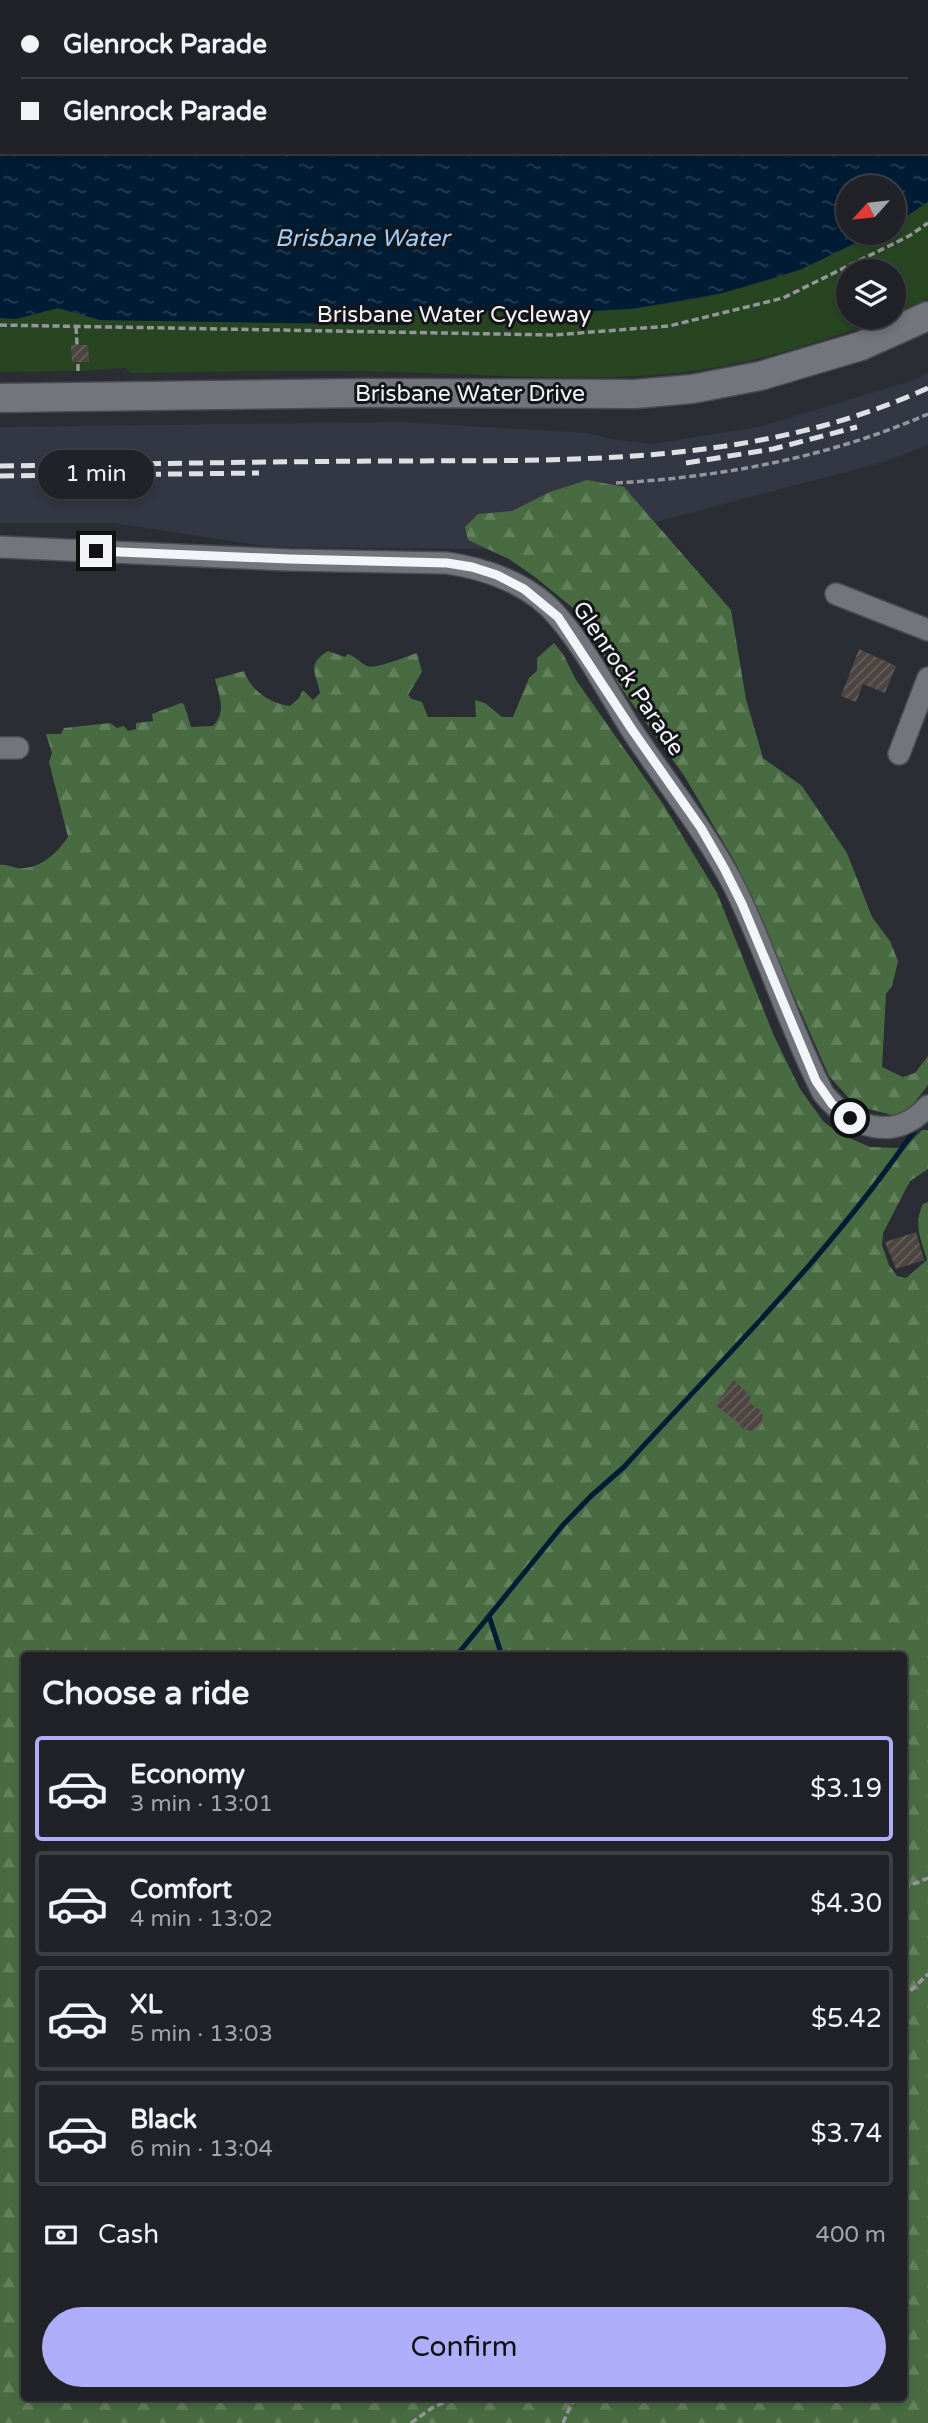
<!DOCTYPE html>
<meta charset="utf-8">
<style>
:root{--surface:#202227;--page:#2d2f33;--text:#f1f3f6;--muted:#a2a4a7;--line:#3d3f44;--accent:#afaefa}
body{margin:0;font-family:"Varela Round",sans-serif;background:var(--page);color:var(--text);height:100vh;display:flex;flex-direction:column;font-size:26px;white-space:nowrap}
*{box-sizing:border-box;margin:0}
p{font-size:23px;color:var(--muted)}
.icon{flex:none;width:38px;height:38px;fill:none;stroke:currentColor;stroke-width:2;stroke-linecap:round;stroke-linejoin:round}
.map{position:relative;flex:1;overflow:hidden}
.sheet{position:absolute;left:21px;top:1652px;width:886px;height:749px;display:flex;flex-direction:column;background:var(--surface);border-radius:7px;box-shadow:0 4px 10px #0003,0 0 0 2px var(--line)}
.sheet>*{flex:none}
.hud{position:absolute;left:0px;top:0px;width:929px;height:154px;box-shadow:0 4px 10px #0003,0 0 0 2px var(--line);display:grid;align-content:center;height:154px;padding:0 21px;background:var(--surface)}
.needle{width:46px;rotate:243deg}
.buttons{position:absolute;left:836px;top:175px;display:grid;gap:14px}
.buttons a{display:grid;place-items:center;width:70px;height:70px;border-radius:50%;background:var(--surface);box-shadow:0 4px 10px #0003,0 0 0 2px var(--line);font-size:35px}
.end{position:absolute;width:32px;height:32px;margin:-16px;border:9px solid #f2f4f8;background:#111;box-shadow:0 0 0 4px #111}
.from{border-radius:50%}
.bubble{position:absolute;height:49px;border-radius:24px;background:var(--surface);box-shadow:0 4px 10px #0003,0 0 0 2px var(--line);font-size:23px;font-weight:600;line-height:49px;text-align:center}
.hud b{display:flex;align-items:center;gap:24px;height:66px;font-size:26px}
.hud b+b{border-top:2px solid var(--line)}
.hud i{width:18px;height:18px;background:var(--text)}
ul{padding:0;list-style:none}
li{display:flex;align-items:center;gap:21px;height:105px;margin:0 14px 10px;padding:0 7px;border:4px solid var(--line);border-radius:7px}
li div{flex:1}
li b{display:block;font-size:26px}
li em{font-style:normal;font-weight:600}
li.selected{border-color:var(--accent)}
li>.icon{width:63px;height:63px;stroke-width:1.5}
h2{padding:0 21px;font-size:32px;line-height:84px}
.pay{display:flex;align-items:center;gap:18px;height:77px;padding:0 21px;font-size:26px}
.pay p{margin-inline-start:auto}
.primary-button{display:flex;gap:14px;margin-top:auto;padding:14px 21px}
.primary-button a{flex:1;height:80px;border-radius:42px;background:var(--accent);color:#111;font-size:28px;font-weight:600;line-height:80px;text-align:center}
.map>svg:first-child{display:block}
.built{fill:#333743}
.forest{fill:url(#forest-firs);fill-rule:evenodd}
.park{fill:#284522}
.water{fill:url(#water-ripples);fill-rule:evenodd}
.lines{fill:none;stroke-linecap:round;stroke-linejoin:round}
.stream{stroke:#001c34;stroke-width:5}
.building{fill:url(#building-hatch)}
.street-casing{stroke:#494b50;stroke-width:24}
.secondary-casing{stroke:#494b50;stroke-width:31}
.path{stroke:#94969c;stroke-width:3.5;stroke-dasharray:7 3.5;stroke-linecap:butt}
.street{stroke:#73757d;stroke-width:21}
.secondary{stroke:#73757d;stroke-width:28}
.rail{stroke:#dee0e4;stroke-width:5;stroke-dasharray:14 7;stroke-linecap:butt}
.route{stroke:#f2f4f8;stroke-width:9}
.labels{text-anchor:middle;stroke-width:6;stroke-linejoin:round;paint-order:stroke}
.street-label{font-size:23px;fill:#f2f4f8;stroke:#141518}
.water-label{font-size:24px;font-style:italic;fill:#9ccffd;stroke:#141518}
</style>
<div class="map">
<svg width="928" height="2423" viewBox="0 0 928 2423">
<defs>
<pattern id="forest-firs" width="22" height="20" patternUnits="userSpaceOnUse" patternTransform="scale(1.75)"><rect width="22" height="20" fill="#496b42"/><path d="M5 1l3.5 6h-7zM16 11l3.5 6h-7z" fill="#64815e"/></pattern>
<pattern id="water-ripples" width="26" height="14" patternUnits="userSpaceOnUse" patternTransform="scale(1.75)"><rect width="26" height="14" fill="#001c34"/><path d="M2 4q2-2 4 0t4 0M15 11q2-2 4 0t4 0" fill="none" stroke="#263e52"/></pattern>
<pattern id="building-hatch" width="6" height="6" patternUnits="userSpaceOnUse" patternTransform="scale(1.75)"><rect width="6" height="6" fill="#4d4541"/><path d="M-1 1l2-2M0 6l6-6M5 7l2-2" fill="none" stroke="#67605d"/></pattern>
</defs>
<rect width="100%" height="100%" fill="#2b2d34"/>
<polygon class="built" points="928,373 928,445 884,462 659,521 488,549 271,547 113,523 0,523 0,427 401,422 588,433 611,439 652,444 763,426 914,380"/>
<g class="forest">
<polygon points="587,480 624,487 731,610 746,699 763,758 802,786 847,853 872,917 890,941 898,961 892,986 886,994 882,1067 903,1077 915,1073 928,1056 928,1085 907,1112 895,1116 855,1105 829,1076 736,864 685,777 619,685 584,617 535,577 509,559 468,540 465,527 478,514 512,511 550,492"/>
<path d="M 554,643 L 563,654 L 576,680 L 663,804 L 717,893 L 774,1036 L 800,1089 L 823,1121 L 838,1133 L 870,1147 L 897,1148 L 907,1145 L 922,1130 L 928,1130 L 928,1169 L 910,1181 L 883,1233 L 882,1245 L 889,1265 L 897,1276 L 906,1278 L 927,1260 C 921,1239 913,1224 923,1204 L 928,1202 L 928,2423 L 0,2423 L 0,865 C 6,864 11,867 17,868 C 40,870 56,854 68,837 L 49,762 L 52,753 L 46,734 L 61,734 L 64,728 L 110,723 L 117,728 L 124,726 L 128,731 L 136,729 L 136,723 L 153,721 L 152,714 L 181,703 L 184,704 L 191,727 L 213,726 C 227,711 219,696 215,679 L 244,671 C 251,691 270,703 290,706 L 299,698 L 303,690 L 313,700 L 320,693 C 317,674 305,665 328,651 L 345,657 L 348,654 C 356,657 361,663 367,666 C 374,670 408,656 417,653 L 422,672 L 408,695 L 412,699 L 422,702 L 428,717 L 476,717 L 475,700 L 485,703 L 502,717 L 513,717 L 529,678 L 537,671 L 537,658 ZM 24,1656 L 903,1656 L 903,2398 L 24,2398 Z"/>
</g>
<path class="park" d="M 928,202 L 928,298 L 894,315 L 894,271 L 849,271 L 849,317 L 890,317 C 831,338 770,359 707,369 C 606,384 503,375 401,372 C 311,369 221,372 132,373 L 125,368 L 78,371 L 0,372 L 0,318 L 16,319 L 58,308 L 100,320 L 404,325 L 412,310 C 516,311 623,319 725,292 C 750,286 777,278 801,269 C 833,257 860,233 894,233 L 894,224 Z"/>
<path class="water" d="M 0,0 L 928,0 L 928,202 L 894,224 L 894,187 L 849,187 L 849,233 L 876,233 L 802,269 L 723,293 L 631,309 L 569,312 L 412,310 L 404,325 L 100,320 L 58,308 L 16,319 L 0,318 ZM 2,2 L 928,2 L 928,152 L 2,152 Z"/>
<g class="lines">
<g class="stream">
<polyline points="456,1656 489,1616"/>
<path d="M 502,1656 L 489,1616 L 563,1525 L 591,1496 L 624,1467 C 725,1356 834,1250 918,1125"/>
</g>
</g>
<g class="building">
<polygon points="71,345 88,345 89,362 72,362"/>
<polygon points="859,649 896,666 885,693 863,684 856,702 841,696"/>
<polygon points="916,1232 924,1260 896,1269 885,1242"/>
<polygon points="734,1380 751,1397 748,1402 762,1411 763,1422 757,1429 751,1431 742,1428 739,1423 715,1405"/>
</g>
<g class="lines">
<defs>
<g id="street">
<path d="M 0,547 L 289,560 L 447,563 C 488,569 532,585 559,618 C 587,651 608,692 631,729 C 665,781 704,829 733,884 C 767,951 788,1025 823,1093 C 851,1128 894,1143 928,1106"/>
<polyline points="836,594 928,630"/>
<polyline points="0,748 18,748"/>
<polyline points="899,754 928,678"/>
</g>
<polyline id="secondary" points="0,398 368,393 635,394 692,389 760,376 861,346 928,316"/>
</defs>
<use href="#street" class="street-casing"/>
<use href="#secondary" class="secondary-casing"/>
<g class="path">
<polyline points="0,325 554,335 669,326 783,298 909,236 928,223"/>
<polyline points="76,327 77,345"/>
<polyline points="78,371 78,362"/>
<path d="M 616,483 C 723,477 830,457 928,414"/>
<polyline points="903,1888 928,1878"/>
<polyline points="903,1998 928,1974"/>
<polyline points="411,2423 432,2408 453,2398"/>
<polyline points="563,2423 574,2398"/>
</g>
<use href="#street" class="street"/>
<use href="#secondary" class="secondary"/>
<g class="rail">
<polyline points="686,463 773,449 857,427"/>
<path d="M 0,466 C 125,464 251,462 376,461 C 565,460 752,468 928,388"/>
<polyline points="0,476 259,473"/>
</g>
</g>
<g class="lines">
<polyline class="route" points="96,551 289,559 447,563 472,567 497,575 524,589 558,617 633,731 701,828 724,868 742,904 816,1081 832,1104 850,1118"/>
</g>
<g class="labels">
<g class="street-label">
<text x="454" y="322">Brisbane Water Cycleway</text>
<text x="470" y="401">Brisbane Water Drive</text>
<text transform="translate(629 678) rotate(56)" y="8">Glenrock Parade</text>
</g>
<g class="water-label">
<text x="362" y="246">Brisbane Water</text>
</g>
</g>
</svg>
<div class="buttons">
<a><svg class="needle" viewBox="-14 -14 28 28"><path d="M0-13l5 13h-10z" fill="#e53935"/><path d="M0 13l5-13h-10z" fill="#a2a4a7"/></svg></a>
<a><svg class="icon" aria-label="layers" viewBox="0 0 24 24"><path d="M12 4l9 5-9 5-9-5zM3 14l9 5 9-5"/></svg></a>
</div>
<i class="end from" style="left:850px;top:1118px"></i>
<i class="end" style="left:96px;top:551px"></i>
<div class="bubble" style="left:38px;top:450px;width:116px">1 min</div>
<div class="hud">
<b><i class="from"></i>Glenrock Parade</b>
<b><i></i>Glenrock Parade</b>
</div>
<section class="sheet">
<h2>Choose a ride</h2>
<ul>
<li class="selected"><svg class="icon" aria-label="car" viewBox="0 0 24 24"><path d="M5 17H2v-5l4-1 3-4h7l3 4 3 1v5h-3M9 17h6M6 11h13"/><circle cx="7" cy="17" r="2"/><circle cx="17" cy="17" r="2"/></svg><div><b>Economy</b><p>3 min · 13:01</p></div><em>$3.19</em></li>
<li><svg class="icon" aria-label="car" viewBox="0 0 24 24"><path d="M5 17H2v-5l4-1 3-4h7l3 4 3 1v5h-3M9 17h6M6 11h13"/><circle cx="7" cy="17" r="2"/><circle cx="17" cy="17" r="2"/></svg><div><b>Comfort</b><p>4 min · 13:02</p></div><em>$4.30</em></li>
<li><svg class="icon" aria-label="car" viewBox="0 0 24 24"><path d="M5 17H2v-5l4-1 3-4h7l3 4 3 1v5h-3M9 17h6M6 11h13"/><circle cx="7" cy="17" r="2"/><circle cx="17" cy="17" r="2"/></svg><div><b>XL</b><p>5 min · 13:03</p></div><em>$5.42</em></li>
<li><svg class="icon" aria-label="car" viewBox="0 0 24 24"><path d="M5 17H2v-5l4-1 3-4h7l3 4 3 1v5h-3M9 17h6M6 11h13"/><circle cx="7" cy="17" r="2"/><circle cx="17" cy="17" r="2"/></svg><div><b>Black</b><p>6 min · 13:04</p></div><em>$3.74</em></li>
</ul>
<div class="pay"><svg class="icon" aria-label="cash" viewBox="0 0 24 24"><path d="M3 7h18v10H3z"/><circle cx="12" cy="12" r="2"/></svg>Cash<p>400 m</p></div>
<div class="primary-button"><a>Confirm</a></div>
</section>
</div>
